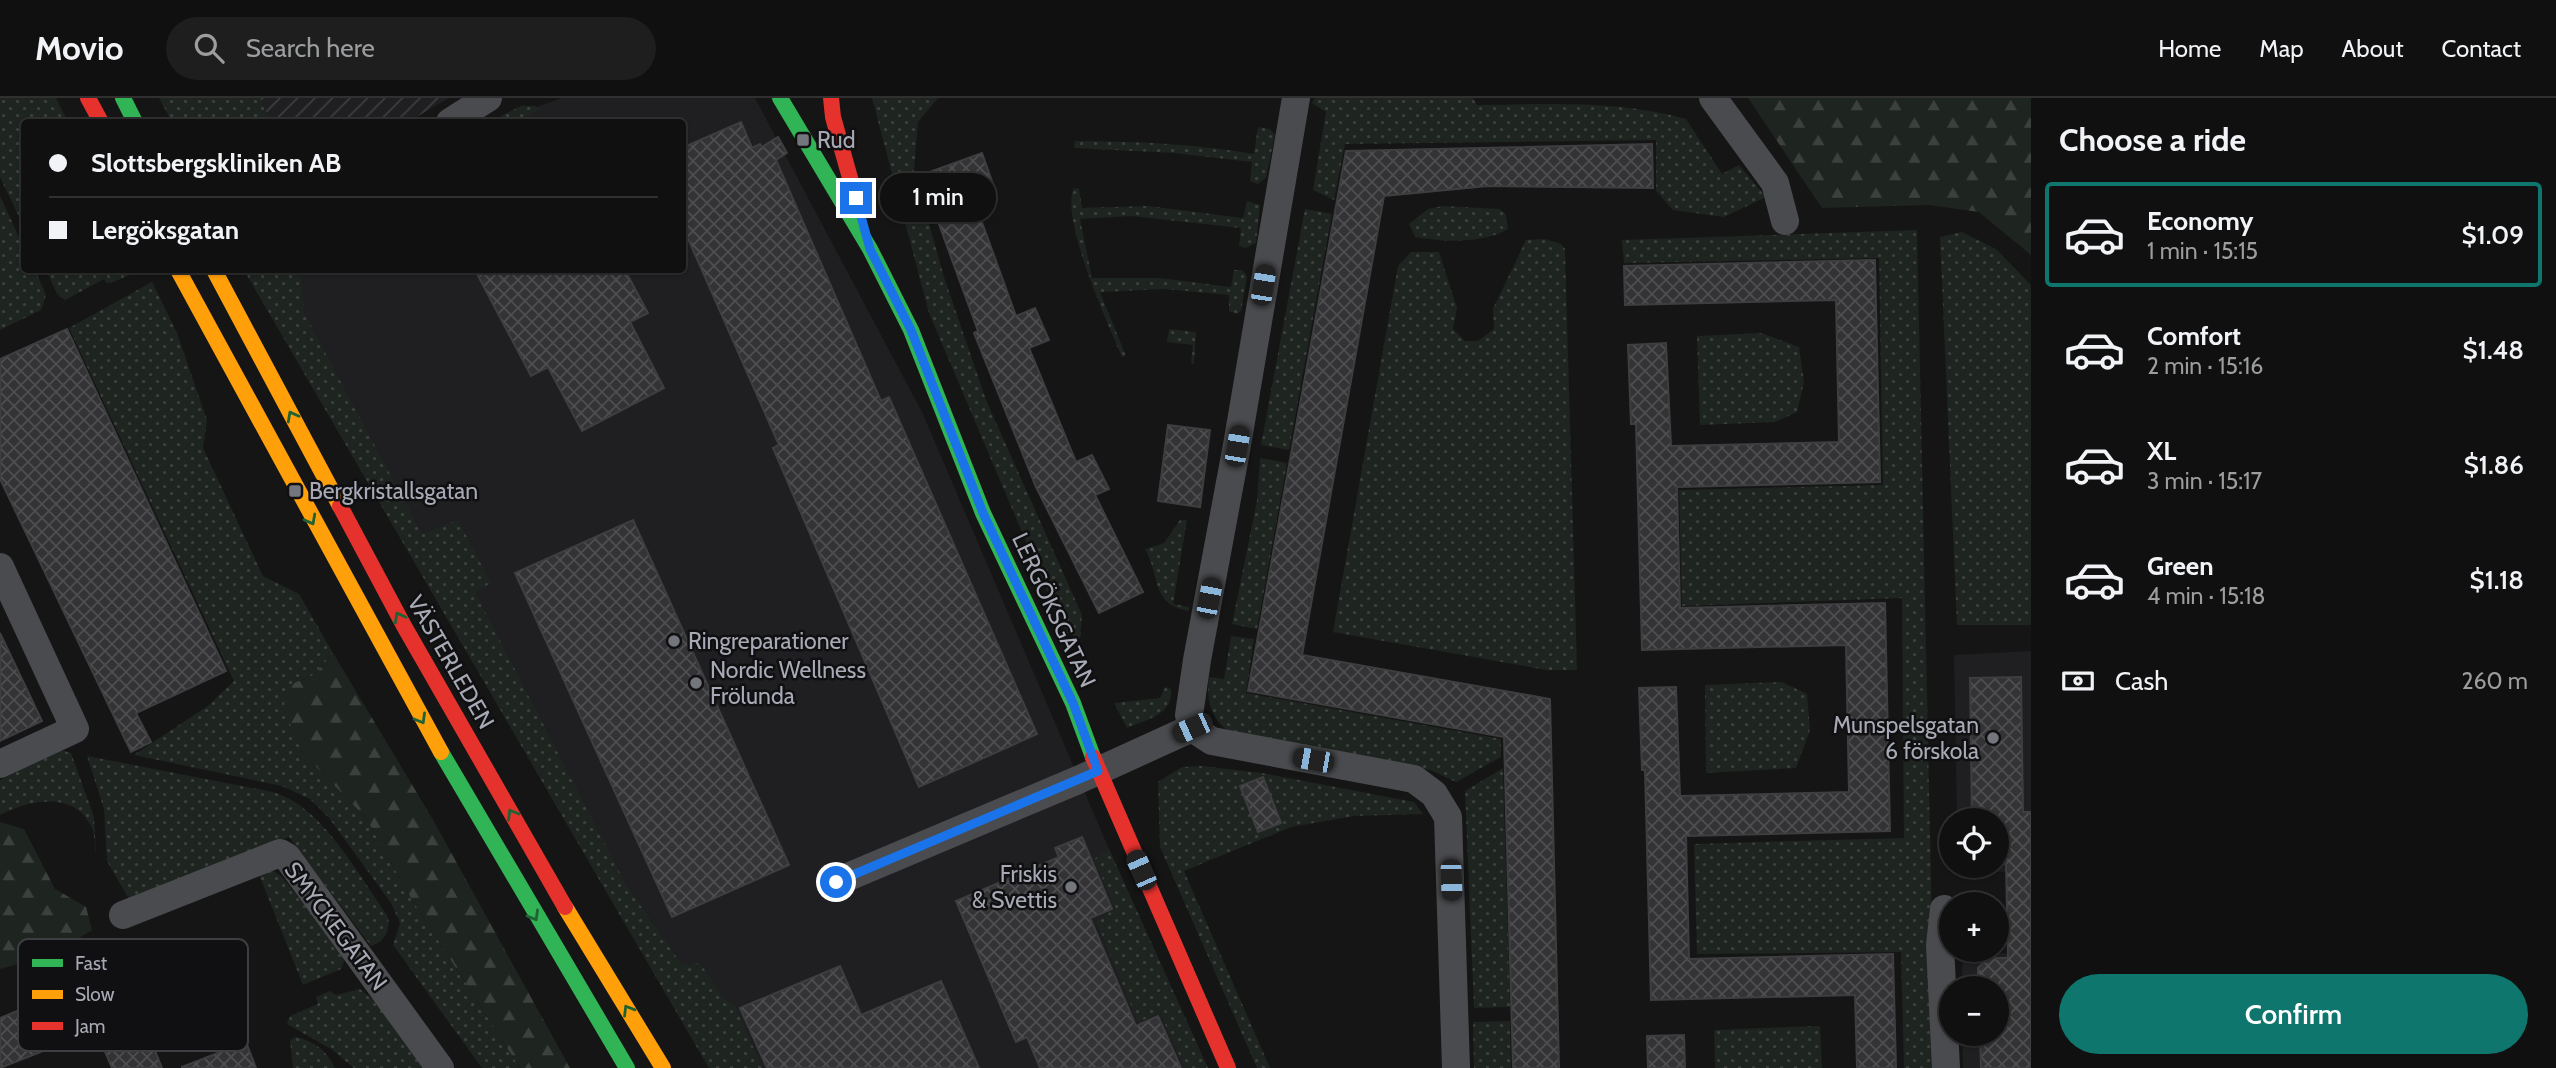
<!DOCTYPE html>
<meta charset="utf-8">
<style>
:root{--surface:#101010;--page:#1e1e1e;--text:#f1f3f6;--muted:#9c9d9f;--line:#303030;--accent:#0f766e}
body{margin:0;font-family:Cabin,sans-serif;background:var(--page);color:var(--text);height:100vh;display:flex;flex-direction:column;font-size:26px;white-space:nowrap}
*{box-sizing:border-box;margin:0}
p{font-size:23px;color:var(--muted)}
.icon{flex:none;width:38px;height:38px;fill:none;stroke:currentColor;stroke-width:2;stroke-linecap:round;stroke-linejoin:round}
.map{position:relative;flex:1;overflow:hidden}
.details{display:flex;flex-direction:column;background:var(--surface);width:525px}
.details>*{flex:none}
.guide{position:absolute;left:21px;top:21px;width:665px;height:154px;border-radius:7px;box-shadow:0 2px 5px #0004,0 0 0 2px var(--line);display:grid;align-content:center;height:154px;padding:0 28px;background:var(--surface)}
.fabs{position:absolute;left:1939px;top:710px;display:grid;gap:14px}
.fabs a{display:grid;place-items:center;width:70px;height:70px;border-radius:50%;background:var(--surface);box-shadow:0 2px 5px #0004,0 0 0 2px var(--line);font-size:35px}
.end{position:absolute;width:32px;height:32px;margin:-16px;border:9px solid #1a73e8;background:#fff;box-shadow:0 0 0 4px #fff}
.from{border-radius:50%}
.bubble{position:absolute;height:49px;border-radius:24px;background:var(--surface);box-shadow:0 2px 5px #0004,0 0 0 2px var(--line);font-size:23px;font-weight:600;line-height:49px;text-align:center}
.car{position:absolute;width:21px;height:42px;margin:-21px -10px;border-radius:9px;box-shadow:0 0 5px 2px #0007;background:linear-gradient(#222 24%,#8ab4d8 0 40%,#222 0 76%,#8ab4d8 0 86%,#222 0)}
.guide b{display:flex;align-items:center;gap:24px;height:66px;font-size:26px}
.guide b+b{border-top:2px solid var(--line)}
.guide i{width:18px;height:18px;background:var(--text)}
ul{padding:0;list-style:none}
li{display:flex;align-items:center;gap:21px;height:105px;margin:0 14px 10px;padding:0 14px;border:4px solid transparent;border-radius:7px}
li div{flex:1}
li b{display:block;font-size:26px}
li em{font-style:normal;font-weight:600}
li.active{border-color:var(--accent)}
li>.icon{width:63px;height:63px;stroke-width:1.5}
h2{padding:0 28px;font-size:32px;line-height:84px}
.pay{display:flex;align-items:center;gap:18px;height:77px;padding:0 28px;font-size:26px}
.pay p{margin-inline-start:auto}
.action{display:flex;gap:14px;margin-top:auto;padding:14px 28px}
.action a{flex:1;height:80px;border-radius:42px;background:var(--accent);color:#fff;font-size:28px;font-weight:600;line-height:80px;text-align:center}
header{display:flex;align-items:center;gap:42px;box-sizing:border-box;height:98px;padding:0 35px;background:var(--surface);border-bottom:2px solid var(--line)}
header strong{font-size:33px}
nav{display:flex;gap:38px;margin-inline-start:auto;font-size:24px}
.search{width:490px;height:63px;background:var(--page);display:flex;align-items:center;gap:18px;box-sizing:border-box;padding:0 24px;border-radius:38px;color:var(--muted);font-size:26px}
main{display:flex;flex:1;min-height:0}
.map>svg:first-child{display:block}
.built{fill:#1f1f21}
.industrial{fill:url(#industrial-furrows)}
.green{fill:url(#green-dots)}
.forest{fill:url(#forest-firs)}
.building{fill:url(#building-cross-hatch);stroke:#3e3e41;stroke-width:2}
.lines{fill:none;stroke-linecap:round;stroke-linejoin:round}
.street{stroke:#4a4b4e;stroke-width:28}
.fast{stroke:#30b455;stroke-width:16}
.slow{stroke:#ff9f0a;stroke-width:16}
.jam{stroke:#e5322d;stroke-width:16}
.oneway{stroke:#206233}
.route{stroke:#1a73e8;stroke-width:9}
.poi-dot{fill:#74767d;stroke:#100f11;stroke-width:2.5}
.labels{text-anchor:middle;stroke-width:5;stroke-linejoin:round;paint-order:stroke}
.poi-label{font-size:23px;fill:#a7aab5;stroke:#100f11;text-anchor:start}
.street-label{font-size:23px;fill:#a7aab5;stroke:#100f11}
.key{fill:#100f11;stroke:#3d3e42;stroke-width:2}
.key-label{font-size:19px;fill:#a7aab5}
</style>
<header>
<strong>Movio</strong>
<div class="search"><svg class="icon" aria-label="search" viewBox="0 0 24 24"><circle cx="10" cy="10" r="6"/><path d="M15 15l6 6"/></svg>Search here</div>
<nav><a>Home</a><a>Map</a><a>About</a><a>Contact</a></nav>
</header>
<main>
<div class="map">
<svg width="2031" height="970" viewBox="0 0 2031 970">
<defs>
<pattern id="industrial-furrows" width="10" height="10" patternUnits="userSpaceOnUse" patternTransform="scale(1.75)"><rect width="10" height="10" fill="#1f1f21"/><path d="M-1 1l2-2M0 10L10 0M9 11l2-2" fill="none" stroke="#3d3d3f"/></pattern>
<pattern id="green-dots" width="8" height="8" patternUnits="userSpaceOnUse" patternTransform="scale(1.75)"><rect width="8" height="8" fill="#1e241f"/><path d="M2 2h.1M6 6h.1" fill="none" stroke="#3c413d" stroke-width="1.8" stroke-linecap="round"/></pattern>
<pattern id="forest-firs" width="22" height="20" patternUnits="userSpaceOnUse" patternTransform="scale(1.75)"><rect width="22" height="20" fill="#1e241f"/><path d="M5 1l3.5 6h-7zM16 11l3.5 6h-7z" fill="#3c413d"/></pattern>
<pattern id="building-cross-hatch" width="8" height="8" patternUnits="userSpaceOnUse" patternTransform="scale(1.75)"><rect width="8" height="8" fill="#333335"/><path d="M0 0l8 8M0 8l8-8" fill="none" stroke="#4e4e50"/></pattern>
</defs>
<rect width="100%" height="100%" fill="#151515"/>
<g class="built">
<polygon points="562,0 755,0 923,316 1109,751 1208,970 709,970 244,172 682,172 682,24 495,24"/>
<polygon points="2031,553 2031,773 1958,775 1958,768 1997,768 1997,723 1957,723 1954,557"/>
<polygon points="2031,855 2031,970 1963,970 1962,936 1997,936 1997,891 1961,891 1963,856"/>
</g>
<polygon class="industrial" points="260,0 449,0 408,24 271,24"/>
<g class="green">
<polygon points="0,0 56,0 68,24 24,24 24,129 0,79"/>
<polygon points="159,0 260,0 271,24 172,24"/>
<polygon points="872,0 938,0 918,24 914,72 944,179 986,302 1082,517 1080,540 1067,535 1061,526 929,215"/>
<path d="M 1315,0 L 1473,0 L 1477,7 C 1546,6 1619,2 1686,21 L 1722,76 L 1739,67 L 1766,99 L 1724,119 L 1673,112 L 1656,93 L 1656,42 L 1345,46 L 1334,102 L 1313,92 L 1326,14 L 1312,5 Z"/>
<polygon points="521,8 535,8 542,11 512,24 489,24"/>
<path d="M 1258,29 L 1270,31 L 1275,37 L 1266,80 L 1258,86 L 1250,83 L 1252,64 L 1174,55 L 1074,50 L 1075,43 C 1135,43 1194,46 1254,56 Z"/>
<path d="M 1074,90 L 1079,91 L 1082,110 L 1148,108 L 1243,120 L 1247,103 L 1260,107 L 1256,145 L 1246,150 L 1239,148 L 1241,130 L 1131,118 L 1080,121 L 1092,180 L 1160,180 L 1231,189 L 1234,172 L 1242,172 L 1247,178 L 1241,213 L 1237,216 L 1229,213 L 1229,197 L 1164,191 L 1100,194 L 1126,258 L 1122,259 C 1109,228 1059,119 1074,90 Z"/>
<polygon points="0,98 24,150 24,172 35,172 46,197 41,212 0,232"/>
<path d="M 1443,108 L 1500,111 L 1506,117 L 1508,131 C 1483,146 1443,144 1415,139 L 1409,126 L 1428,111 Z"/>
<polygon points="1305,111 1332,116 1289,352 1261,347"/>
<polygon points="1917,132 1935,970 1904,970 1901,854 1697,856 1694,746 1904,740 1902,500 1682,508 1679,392 1883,387 1879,160 1624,165 1622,142"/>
<polygon points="1962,134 1996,151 2031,187 2031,527 1957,527 1940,139"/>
<polygon points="1545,141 1561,146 1565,151 1577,572 1547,572 1333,534 1398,168 1411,154 1439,154 1457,210 1453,231 1465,243 1478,243 1494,231 1493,211 1526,142"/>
<polygon points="46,172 141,172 111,185 106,185 104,181 65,202 57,196"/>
<polygon points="244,172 300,172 304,215 422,436 458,422 491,485 475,494 626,787 682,867 700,865 723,900 735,907 762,970 709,970"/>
<polygon points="152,184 177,235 207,322 203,350 263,478 299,496 333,555 314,577 294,585 301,653 366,720 411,800 520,970 482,970 393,847 400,825 391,805 329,720 310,701 282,688 134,657 209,607 234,583 69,230"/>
<polygon points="1169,231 1196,234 1194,266 1191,265 1193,247 1167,244"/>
<polygon points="1761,235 1799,249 1804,284 1797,314 1775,324 1700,327 1697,238"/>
<polygon points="1260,360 1287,365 1257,531 1232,526 1257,403"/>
<path d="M 1180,422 L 1187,422 L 1173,506 L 1189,509 L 1189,513 C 1151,507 1160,477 1145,451 L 1164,445 Z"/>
<path d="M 1231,538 L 1254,541 L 1246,595 L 1501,641 L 1501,659 L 1456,684 L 1430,672 L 1233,636 C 1211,623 1206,603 1209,579 L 1224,581 Z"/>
<polygon points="1782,584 1807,596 1810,632 1796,670 1706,675 1705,587"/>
<path d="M 1165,589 L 1171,591 C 1173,617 1148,621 1127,630 L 1114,605 L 1160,600 Z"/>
<path d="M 61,652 L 71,655 L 94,719 L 96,757 C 95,749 95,737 92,730 C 75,692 29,702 0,717 L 0,682 Z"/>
<path d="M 87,658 L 273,694 C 323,709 357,775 387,817 C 392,830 385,844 371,848 L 289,739 L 130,803 L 107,763 L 104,711 Z"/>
<polygon points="1201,668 1262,675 1414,704 1423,716 1354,718 1291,729 1184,773 1270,970 1257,970 1160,749 1158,684 1182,669"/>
<polygon points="1503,670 1510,909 1474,910 1465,693"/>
<polygon points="1109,751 1208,970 1185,970 1160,915 1138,924 1096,822 1116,811 1094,761"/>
<polygon points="256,769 268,769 282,779 340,851 344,864 341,871 303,887"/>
<polygon points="360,891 380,908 425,970 354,970 331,951 287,926 290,918 318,906 316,899 330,893 336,897"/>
<polygon points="1510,923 1511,970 1474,970 1473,924"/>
<polygon points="1820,928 1822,970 1715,970 1714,932"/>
<path d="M 296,939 C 314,943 327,953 335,970 L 293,970 L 290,942 Z"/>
</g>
<g class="forest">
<polygon points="1748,0 2031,0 2031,157 1979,114 1930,107 1822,110"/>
<polygon points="333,555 432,720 570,970 520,970 411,800 366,720 301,653 284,611 285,597 294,585 314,577"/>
<polygon points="0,724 24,731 55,791 86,809 92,832 53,856 0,871"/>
</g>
<g class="building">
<polygon points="741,24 752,50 760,46 762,49 778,39 787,55 776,62 881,303 889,299 1037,636 919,689 773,350 779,347 682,127 682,50"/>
<polygon points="1652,46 1653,90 1488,88 1384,98 1302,557 1550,601 1559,970 1513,970 1504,639 1248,593 1346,53"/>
<polygon points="982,55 994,89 972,97 1016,218 1035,210 1049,242 1029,250 1076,364 1092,357 1109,391 1095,397 1143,494 1099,515 1036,389 974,235 978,233 921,77"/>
<polygon points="1875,162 1880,384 1677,389 1680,510 1885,505 1890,733 1686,738 1689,861 1893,856 1896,970 1857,970 1855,897 1651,902 1645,672 1642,672 1639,590 1676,589 1680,698 1849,694 1846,547 1642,552 1636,326 1631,326 1628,247 1666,245 1671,348 1839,344 1836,202 1625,207 1624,168"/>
<polygon points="475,172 625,172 648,215 630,224 664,290 582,333 548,269 531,278"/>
<polygon points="67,231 226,573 136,615 151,644 131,654 0,381 0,261"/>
<polygon points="1168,327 1210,332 1200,409 1158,403"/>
<polygon points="633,422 789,767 672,819 515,475"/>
<polygon points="0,535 42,623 0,643"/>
<polygon points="2021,579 2023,714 2031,714 2031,970 1981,970 1980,936 1997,936 1997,891 1978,891 1978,870 1988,860 2008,860 2006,766 1997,766 1997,723 1972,723 1970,580"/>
<polygon points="1263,679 1281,725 1258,734 1240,688"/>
<polygon points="1082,739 1112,811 1090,820 1136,928 1158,918 1181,970 1040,970 1027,939 1016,944 956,803 1059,759 1055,750"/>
<polygon points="840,868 861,917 941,883 979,970 767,970 740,910"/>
<polygon points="121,870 162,970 112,970 96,932 0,970 0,920"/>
<polygon points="1684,937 1685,970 1648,970 1647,938"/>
<polygon points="246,944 256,970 182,970 182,969"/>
</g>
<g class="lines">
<g class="street">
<polyline points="1713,0 1775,85 1785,123"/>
<polyline points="450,24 488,0"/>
<polyline points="0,469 75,631 0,666"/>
<polyline points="1192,630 1189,617 1197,562 1237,347 1296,0"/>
<polyline points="1192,630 1212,643 1414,681 1434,696 1448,719 1456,970"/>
<polyline points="836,784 1078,682 1192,630"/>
<polyline points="1944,811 1940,847 1946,970"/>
<polyline points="123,817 280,755 287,759 440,970"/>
</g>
<g class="fast">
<polyline points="123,0 135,24"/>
<polyline points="780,0 870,151 911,232 983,415 1073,605 1093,659"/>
<polyline points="441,654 627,970"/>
</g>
<g class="slow">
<polyline points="178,172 441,654"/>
<polyline points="214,172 340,408"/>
<polyline points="565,809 663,970"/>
</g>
<g class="jam">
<polyline points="88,0 101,24"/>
<polyline points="831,0 833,19 857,105"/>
<polyline points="340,408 404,528 565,809"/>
<polyline points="1093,659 1228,970"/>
</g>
</g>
<defs><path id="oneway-chevron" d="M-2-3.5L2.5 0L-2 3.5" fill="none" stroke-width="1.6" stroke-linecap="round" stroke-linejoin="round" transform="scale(1.75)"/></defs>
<g class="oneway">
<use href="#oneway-chevron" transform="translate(292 318) rotate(-118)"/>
<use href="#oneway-chevron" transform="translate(311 422) rotate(62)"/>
<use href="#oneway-chevron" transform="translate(399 519) rotate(-118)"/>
<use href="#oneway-chevron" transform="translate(421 621) rotate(60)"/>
<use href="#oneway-chevron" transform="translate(512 716) rotate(-120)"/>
<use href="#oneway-chevron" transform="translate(534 818) rotate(60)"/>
<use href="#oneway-chevron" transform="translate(628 912) rotate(-121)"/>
</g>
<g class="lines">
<polyline class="route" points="836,784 1098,673 1073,605 983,415 911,232 870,151 856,100"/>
</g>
<g class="poi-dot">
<rect x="796" y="35" width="14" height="14" rx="3.5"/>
<rect x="288" y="386" width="14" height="14" rx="3.5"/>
<circle cx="674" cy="543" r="7"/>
<circle cx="696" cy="585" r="7"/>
<circle cx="1993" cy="640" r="7"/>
<circle cx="1071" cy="789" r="7"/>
</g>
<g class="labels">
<g class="poi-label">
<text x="817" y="50">Rud</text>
<text x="309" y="401">Bergkristallsgatan</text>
<text x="688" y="551">Ringreparationer</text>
<text x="710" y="580">Nordic Wellness<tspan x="710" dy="26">Frölunda</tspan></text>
<text x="1979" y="635" text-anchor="end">Munspelsgatan<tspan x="1979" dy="26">6 förskola</tspan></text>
<text x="1057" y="784" text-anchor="end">Friskis<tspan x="1057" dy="26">&amp; Svettis</tspan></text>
</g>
<g class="street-label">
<text transform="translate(1054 512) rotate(65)" y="8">LERGÖKSGATAN</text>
<text transform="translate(451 564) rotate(60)" y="8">VÄSTERLEDEN</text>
<text transform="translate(336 828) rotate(53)" y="8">SMYCKEGATAN</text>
</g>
</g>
<rect x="18" y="841" width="230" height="112" rx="10" class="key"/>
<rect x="32" y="861" width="31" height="8" fill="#30b455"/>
<rect x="32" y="892" width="31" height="9" fill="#ff9f0a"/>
<rect x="32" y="924" width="31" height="8" fill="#e5322d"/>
<g class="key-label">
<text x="75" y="872">Fast</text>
<text x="75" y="903">Slow</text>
<text x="75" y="935">Jam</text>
</g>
</svg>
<div class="fabs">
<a><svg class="icon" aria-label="locate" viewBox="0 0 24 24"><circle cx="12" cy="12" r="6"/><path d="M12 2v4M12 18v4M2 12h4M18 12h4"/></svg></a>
<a>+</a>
<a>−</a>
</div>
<i class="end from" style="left:836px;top:784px"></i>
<i class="end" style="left:856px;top:100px"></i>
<div class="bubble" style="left:880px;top:75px;width:116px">1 min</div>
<i class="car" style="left:1263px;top:187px;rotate:9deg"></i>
<i class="car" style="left:1237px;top:348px;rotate:10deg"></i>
<i class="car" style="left:1209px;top:500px;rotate:11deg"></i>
<i class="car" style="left:1192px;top:630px;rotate:246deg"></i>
<i class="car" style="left:1313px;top:662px;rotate:280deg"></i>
<i class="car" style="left:1141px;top:772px;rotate:336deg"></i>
<i class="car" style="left:1451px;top:782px;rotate:178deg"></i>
<div class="guide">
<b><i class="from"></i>Slottsbergskliniken AB</b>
<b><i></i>Lergöksgatan</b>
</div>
</div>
<section class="details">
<h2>Choose a ride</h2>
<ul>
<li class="active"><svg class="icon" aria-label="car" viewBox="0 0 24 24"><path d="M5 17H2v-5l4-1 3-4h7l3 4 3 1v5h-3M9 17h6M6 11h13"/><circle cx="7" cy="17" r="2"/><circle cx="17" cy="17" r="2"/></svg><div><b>Economy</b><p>1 min · 15:15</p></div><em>$1.09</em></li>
<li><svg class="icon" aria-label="car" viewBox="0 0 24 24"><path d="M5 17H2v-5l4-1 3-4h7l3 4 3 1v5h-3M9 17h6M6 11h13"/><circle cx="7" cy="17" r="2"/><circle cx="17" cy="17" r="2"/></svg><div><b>Comfort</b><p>2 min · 15:16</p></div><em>$1.48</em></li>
<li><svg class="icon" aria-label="car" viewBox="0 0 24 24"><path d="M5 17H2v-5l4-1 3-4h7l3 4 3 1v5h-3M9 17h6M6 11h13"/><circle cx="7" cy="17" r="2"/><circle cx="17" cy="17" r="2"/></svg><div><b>XL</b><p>3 min · 15:17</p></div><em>$1.86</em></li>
<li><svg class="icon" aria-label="car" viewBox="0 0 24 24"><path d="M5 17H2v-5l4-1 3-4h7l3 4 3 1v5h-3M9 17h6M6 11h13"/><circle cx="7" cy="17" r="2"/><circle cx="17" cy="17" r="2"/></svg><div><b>Green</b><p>4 min · 15:18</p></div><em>$1.18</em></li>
</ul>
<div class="pay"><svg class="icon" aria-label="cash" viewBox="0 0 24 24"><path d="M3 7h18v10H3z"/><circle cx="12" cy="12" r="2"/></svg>Cash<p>260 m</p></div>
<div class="action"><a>Confirm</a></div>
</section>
</main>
